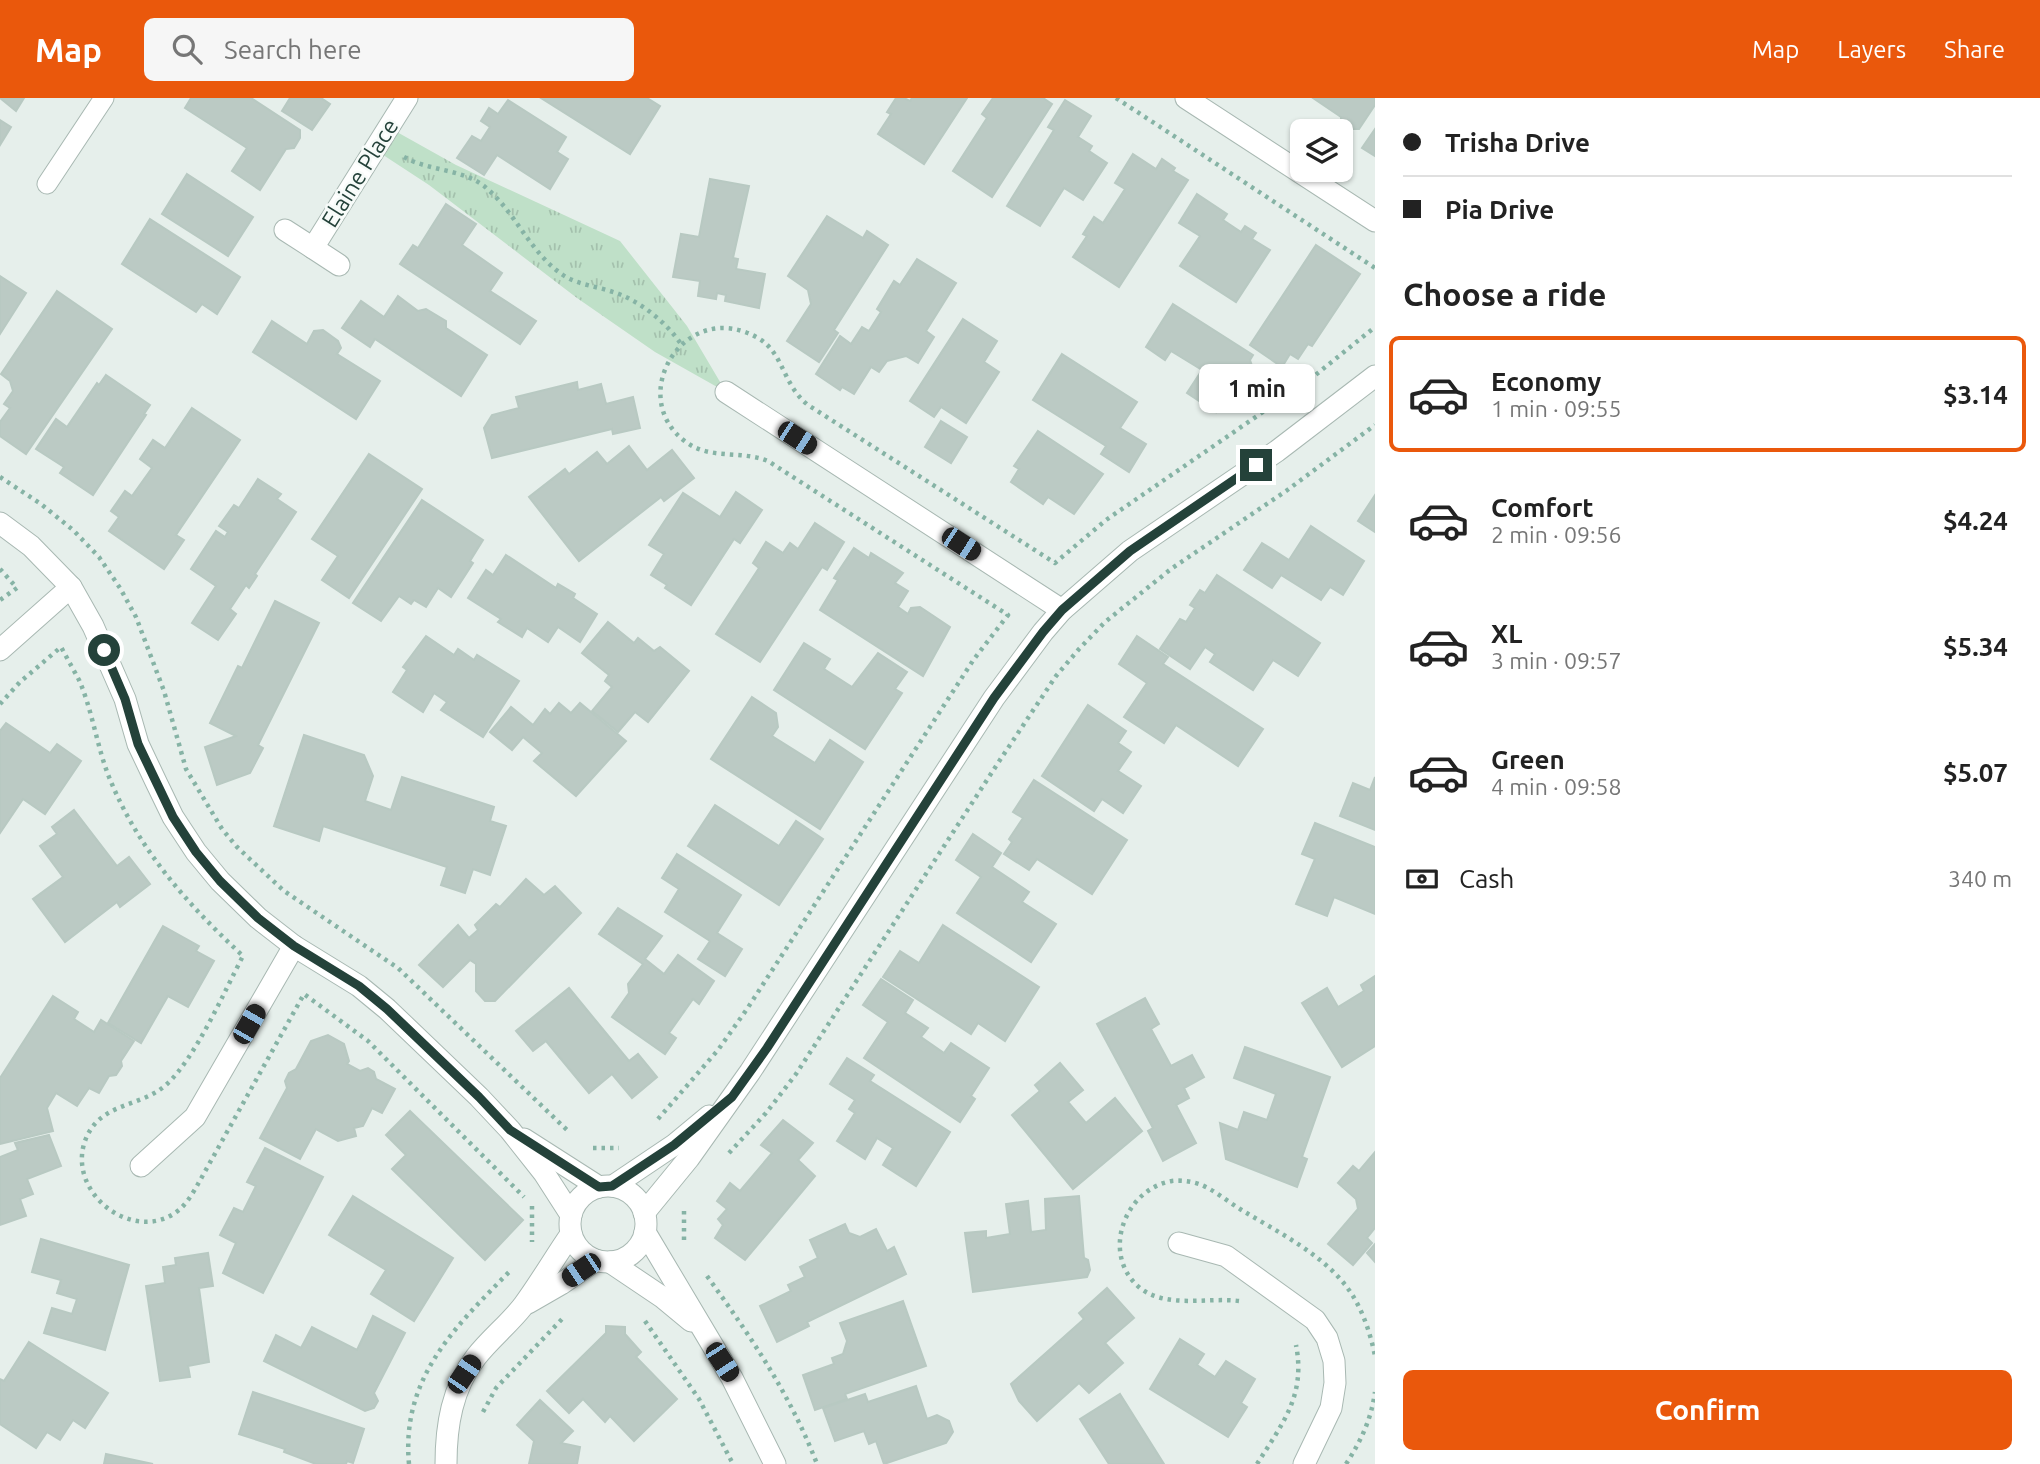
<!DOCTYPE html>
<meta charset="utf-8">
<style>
:root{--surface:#fff;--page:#f6f6f6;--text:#222;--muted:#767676;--line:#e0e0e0;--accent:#ea580c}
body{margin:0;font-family:Ubuntu,sans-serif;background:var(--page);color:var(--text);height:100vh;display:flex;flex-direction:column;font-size:26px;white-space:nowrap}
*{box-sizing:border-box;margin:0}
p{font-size:23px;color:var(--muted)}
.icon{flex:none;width:38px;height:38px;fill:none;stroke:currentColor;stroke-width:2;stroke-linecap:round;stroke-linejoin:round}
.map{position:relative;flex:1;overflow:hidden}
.sheet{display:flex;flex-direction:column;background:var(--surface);width:665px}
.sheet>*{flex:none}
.hud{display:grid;align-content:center;height:154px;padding:0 28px;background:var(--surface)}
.buttons{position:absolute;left:1290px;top:21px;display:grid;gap:14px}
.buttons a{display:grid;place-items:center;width:63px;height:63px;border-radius:10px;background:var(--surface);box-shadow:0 2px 5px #0004;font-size:35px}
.end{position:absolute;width:32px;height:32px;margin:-16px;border:9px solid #24423a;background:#fff;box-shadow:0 0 0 4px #fff}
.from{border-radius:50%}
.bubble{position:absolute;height:49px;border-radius:10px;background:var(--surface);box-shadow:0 2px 5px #0004;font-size:23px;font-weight:700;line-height:49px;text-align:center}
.car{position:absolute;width:21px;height:42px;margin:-21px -10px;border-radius:9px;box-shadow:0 0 5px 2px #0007;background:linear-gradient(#222 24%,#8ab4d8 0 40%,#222 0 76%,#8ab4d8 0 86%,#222 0)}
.hud b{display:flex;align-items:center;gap:24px;height:66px;font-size:26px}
.hud b+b{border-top:2px solid var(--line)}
.hud i{width:18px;height:18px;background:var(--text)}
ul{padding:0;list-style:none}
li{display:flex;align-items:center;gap:21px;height:116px;margin:0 14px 10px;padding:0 14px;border:4px solid transparent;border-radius:10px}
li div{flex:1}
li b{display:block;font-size:26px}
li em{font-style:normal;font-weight:700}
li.active{border-color:var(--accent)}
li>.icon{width:63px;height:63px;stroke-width:1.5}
h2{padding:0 28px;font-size:32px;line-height:84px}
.pay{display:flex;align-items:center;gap:18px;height:77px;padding:0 28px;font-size:26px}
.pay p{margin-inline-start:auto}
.action{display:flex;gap:14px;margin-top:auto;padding:14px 28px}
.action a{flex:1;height:80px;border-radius:10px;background:var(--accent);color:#fff;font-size:28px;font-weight:700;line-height:80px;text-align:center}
header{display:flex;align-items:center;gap:42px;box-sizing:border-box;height:98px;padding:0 35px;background:var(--accent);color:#fff}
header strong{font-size:33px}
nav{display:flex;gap:38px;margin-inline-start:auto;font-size:24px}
.search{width:490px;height:63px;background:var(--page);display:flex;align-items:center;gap:18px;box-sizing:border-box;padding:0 24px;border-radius:10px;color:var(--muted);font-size:26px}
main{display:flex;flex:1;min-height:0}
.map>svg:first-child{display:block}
.grass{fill:url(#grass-tufts)}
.building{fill:#bbcac4;stroke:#b8c9c2;stroke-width:2}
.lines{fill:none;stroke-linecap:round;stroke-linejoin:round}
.lane-casing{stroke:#a8b8b2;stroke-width:21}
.street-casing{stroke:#a8b8b2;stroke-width:23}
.path{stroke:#86b3a5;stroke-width:4.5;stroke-dasharray:3.5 5;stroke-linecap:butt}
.lane{stroke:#fff;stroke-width:19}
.street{stroke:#fff;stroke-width:21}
.route{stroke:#24423a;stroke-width:9}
.labels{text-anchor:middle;stroke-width:5;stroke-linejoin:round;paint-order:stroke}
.street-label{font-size:23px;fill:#24423a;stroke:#f7fbf9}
</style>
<header>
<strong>Map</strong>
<div class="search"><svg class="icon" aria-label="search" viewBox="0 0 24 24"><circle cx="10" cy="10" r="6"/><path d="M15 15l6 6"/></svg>Search here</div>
<nav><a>Map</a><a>Layers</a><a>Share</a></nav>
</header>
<main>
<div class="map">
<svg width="1375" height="1366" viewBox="0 0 1375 1366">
<defs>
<pattern id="grass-tufts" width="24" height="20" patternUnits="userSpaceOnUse" patternTransform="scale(1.75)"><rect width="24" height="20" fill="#bfe0c8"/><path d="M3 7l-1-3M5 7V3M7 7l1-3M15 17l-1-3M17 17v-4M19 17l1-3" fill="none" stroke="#a4c1ad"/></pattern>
</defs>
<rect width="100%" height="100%" fill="#e6efeb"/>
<polygon class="grass" points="388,29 456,67 620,143 687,228 726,294 655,254 577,200 429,87 374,51"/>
<g class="building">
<polygon points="0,0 24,0 16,13"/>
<polygon points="191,0 251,0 300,32 300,40 294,50 286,51 260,92 232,73 247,50 185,10"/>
<polygon points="290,0 321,0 330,6 312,32 282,13"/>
<polygon points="541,0 647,0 660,8 630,56"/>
<polygon points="896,0 904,0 910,3 912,0 967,0 924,66 878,36 891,16 887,14"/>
<polygon points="993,0 1043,0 1052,6 992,99 953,73 987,20 982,16"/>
<polygon points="1313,0 1375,0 1375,7 1359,31 1348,31 1341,27 1341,19"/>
<polygon points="508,2 566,39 557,54 568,61 550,91 497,57 484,77 457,60 472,38 481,43 490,29 481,23 489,10 498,16"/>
<polygon points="1065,2 1091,18 1078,39 1092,48 1089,53 1107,65 1083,102 1064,90 1040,128 1007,108 1054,32 1048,29"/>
<polygon points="0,22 11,29 0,47"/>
<polygon points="1375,31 1375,58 1362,50"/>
<polygon points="1133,56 1156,71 1162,61 1175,70 1173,73 1188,82 1119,189 1073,159 1087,138 1083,136 1094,119 1103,125 1125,91 1115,85"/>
<polygon points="187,76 253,119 228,158 162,116"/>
<polygon points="710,81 749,88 733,160 738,161 736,171 765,176 759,210 725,203 726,197 717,195 716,201 698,198 700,183 673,179 681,136 699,139"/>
<polygon points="1197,96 1227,116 1223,122 1241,134 1245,128 1256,135 1252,141 1270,152 1236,204 1180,168 1200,138 1179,125"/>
<polygon points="446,106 476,126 462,147 502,175 490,193 536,223 520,246 400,166 413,147 418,150"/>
<polygon points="827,118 863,140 867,133 888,147 834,232 838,235 819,264 787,243 811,206 808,192 788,178"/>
<polygon points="150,121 240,179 217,216 202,206 196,214 122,166"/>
<polygon points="1316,147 1360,176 1312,248 1308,246 1298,261 1290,256 1282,269 1250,247"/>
<polygon points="917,161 956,185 926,233 934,239 918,265 906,258 887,263 879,274 871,269 854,296 842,289 840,292 816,276 840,238 851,246 862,229 869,233 881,214 877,211 894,183 900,187"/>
<polygon points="0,178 26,195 0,236"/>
<polygon points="57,193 112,231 26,356 0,338 0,324 10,310 4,306 13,293 10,283 1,276"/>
<polygon points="398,198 418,213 426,211 446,223 446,230 487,257 461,298 375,241 370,249 342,230 361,203 384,219"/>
<polygon points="1173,206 1253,257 1250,262 1252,268 1248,275 1240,276 1216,314 1187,295 1202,272 1171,253 1165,262 1146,249"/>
<polygon points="963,221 997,243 984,264 999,274 966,325 941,309 934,319 910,303"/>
<polygon points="272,223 307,246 314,233 323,232 338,243 341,250 337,256 380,283 356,321 253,254"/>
<polygon points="1062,256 1137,304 1120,330 1146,346 1129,374 1101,356 1106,348 1033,302"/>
<polygon points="106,277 150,307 144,316 146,317 93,397 60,375 64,369 36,351 56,321 67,329 97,285 99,287"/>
<polygon points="577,284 578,292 601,286 606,306 633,299 640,330 613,336 612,331 492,360 484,330 492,317 519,310 516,299"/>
<polygon points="192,310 240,342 176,437 184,442 164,471 109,433 119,419 111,413 125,393 132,398 152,370 140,361 153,342 165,350"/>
<polygon points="941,323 967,339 951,365 925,349"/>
<polygon points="1038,333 1103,376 1074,416 1048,399 1043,406 1011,384 1019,371 1014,368"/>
<polygon points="629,348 647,372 672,352 694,380 664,403 661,399 579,463 529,399 565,371 569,376 597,354 607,366"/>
<polygon points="369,356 422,391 349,500 322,482 338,458 312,441"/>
<polygon points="258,381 281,396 277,401 296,414 255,476 257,478 249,490 246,487 230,511 236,516 218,542 192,525 216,488 191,471 216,433 225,439 228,434 219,428 234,407 239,410"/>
<polygon points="736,394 762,412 740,445 734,441 691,507 665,490 667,487 651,477 664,456 649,447 683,395 720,419"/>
<polygon points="1375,397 1375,434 1358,423"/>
<polygon points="422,402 483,442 470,463 473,465 451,499 438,490 426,509 414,502 411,506 399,498 381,523 353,505"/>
<polygon points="815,425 844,444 827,472 822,469 760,564 716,536 759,470 753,465 766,444 783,455 790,445 798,451"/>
<polygon points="1311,428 1364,463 1343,497 1330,489 1321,502 1281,477 1272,490 1244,472 1262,445 1289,462"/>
<polygon points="854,450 869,460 871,455 903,475 895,485 908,493 898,509 908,516 911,510 920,509 950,529 923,578 820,512 838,482 834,480"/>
<polygon points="506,457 556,490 558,486 575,496 573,500 597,516 580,544 558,529 548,544 527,530 522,539 498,524 501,521 468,500 486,472 493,477"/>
<polygon points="1217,477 1320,545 1298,578 1273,562 1253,592 1210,564 1215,556 1205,549 1190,571 1160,551 1180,521 1186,524 1195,510 1190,507 1200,492 1205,495"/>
<polygon points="275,503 319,525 258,647 263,650 250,675 217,687 205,649 236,638 210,625 238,568 242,570"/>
<polygon points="608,524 634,545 638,540 654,553 660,549 689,573 648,624 635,614 618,634 592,613 612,589 605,583 609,577 582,555"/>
<polygon points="426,538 454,557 458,551 474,562 477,557 519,583 483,639 441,612 447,604 434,595 423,614 393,594 407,572 403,569"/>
<polygon points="1137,538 1168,559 1163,566 1263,631 1238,668 1176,627 1164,645 1124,619 1147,585 1119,566"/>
<polygon points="804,545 830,561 824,571 852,589 878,555 907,574 895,591 902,595 865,651 774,592"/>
<polygon points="752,599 776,615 778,629 772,638 815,665 830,642 863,664 820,731 711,661"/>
<polygon points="559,605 571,615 580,605 626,643 576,698 534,663 542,655 523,639 512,652 490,634 511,609 533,627 545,611 550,616"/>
<polygon points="1088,607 1126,633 1118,645 1131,654 1118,673 1141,688 1123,715 1102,701 1094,713 1042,678"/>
<polygon points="6,625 50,655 57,646 81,663 45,716 23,701 0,735 0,633"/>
<polygon points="304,637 364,657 373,678 365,703 391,712 402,679 494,709 490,723 506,728 490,777 473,771 465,795 441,787 447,769 323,728 319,743 274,728"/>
<polygon points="1375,679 1375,732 1340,718 1353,685 1370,692"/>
<polygon points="1034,682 1127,742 1092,796 1037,761 1029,772 1004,756 1012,744 1009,741 1023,720 1013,714"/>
<polygon points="715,707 779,748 796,723 823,741 779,807 688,748"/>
<polygon points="74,712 117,768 129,759 150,786 120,809 117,804 65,844 33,801 63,779 40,748 57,736 52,729"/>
<polygon points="1315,725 1375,749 1375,816 1334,799 1327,818 1296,806 1315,761 1302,756"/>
<polygon points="973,736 1001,755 992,769 1029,794 1022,804 1056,826 1031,864 957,815 981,779 956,762"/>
<polygon points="677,756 741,797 717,835 742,851 725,878 698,861 710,843 665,814 679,791 662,780"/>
<polygon points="526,781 544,797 555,788 581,815 495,903 485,903 476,893 476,866 470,862 443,889 419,867 458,827 469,840 478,832 475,827 496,806 500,809"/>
<polygon points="618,810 662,838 645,861 664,876 678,857 714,883 699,906 693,901 669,935 676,940 665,956 612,919 629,895 628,886 643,866 599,836"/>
<polygon points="943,827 1039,889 1005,943 978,925 971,936 883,879 900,853 919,865"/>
<polygon points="163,828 199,848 196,853 214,863 188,909 168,898 141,945 108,925"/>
<polygon points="1375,878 1375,948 1342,969 1302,905 1327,890 1338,909 1364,893 1361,887"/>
<polygon points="881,881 913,902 905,915 928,930 921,939 944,955 951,945 989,970 971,998 975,1001 960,1024 864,960 888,924 863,907"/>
<polygon points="569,890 629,963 638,956 657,979 632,1000 612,976 589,995 546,943 533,953 516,933"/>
<polygon points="53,898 78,914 74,921 94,934 101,922 134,943 121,963 122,968 116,977 109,978 99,995 89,990 77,1008 56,995 47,1010 53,1033 0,1046 0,980"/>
<polygon points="1145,900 1159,926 1151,931 1171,968 1192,957 1204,979 1184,990 1189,1000 1176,1007 1196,1045 1163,1063 1148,1033 1153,1030 1097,926"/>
<polygon points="328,937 344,946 349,963 347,966 360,973 368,970 374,974 376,981 395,991 382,1015 372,1010 363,1028 354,1030 356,1038 338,1043 316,1031 300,1061 260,1040 287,990 285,983 289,975 296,971 311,943"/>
<polygon points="1245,949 1330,979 1302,1059 1307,1061 1297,1089 1226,1061 1220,1025 1238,1032 1244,1014 1267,1022 1276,996 1234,980"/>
<polygon points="847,960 874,977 870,983 950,1034 916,1088 883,1067 893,1050 877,1040 865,1061 837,1043 855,1015 849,1011 855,1002 830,986"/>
<polygon points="1060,965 1083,992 1068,1004 1086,1025 1115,1000 1142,1033 1073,1091 1012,1017 1040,993 1035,987"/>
<polygon points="410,1013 523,1122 485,1162 392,1071 406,1057 386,1037"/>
<polygon points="783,1022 813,1045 798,1062 815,1078 745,1162 715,1140 723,1127 718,1121 727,1111 717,1103 730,1085 740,1093 772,1055 761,1047"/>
<polygon points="49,1037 61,1068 27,1081 33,1096 20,1101 26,1118 0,1127 0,1059 18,1052 15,1045"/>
<polygon points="265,1050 323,1079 263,1195 223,1175 236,1145 220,1137 234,1110 243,1114 256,1088 247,1084"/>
<polygon points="1375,1054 1375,1130 1367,1140 1372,1145 1353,1167 1328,1146 1358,1111 1356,1101 1338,1085 1353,1068 1359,1073"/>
<polygon points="353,1098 453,1160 414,1223 371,1196 386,1172 329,1137"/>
<polygon points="1079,1098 1084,1160 1088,1162 1090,1172 1087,1179 973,1194 965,1135 986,1133 986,1140 1010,1136 1006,1106 1028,1103 1031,1134 1046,1132 1045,1101"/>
<polygon points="845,1126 849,1135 860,1139 876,1131 887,1153 894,1149 906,1176 807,1224 809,1228 777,1244 760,1208 791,1193 788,1187 805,1179 800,1169 818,1160 810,1142"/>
<polygon points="41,1141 129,1167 105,1252 44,1235 52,1210 72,1216 77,1201 57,1195 61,1182 32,1174"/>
<polygon points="1375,1146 1375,1164 1367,1155"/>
<polygon points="208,1155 213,1188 199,1190 209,1264 188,1268 190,1279 160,1283 146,1188 165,1185 163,1169 176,1167 175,1160"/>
<polygon points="1107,1190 1134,1220 1105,1245 1123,1265 1089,1295 1079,1285 1037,1323 1019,1303 1011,1286 1084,1221 1079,1215"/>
<polygon points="903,1203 926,1268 845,1296 847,1301 815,1312 803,1277 834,1266 832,1260 843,1256 847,1243 840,1225"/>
<polygon points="373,1218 405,1235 374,1295 378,1303 374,1310 365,1313 264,1263 276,1237 301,1250 312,1229 357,1252"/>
<polygon points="606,1228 625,1229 625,1236 641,1254 636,1259 677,1301 634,1343 610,1318 605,1324 583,1301 569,1315 547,1293 606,1235"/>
<polygon points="1180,1241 1204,1256 1197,1267 1215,1279 1226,1263 1255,1281 1241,1305 1247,1309 1228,1339 1150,1291"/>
<polygon points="29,1244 108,1295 85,1330 73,1322 60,1342 47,1334 36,1350 0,1326 0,1281 4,1283"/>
<polygon points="916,1288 927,1321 937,1317 949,1323 953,1334 946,1345 884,1366 876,1343 869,1346 864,1333 835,1343 823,1310 865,1296 868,1304"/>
<polygon points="253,1294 364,1331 353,1365 347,1363 346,1366 316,1366 284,1354 285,1351 239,1336"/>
<polygon points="1120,1296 1164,1366 1109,1366 1080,1321"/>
<polygon points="540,1302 573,1333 561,1345 580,1349 577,1366 529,1366 534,1343 517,1327"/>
<polygon points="106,1356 153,1366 104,1366"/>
</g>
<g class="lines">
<defs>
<polyline id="lane" points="47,86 104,0"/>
<g id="street">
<polyline points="1186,0 1375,123"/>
<polyline points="285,132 313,150 407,0"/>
<polyline points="313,150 339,167"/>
<polyline points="726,294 1062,512"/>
<polyline points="0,425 31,448 71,489 93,528 125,601 138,646 157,686 173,719 196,754 220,783 258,820 294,848 359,888 387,911 479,999 510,1032 544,1075 571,1117"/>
<polyline points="0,552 71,489"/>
<polyline points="524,1041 599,1089"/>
<polyline points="141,1068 195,1019 294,848"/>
<polyline points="613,1088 674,1047 709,1018"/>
<circle cx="608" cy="1126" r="38"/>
<polyline points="644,1115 689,1060 750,974 994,600 1043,534 1062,512 1130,453 1277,353 1375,278"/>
<polyline points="645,1134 732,1280 775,1366"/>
<polyline points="1179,1145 1226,1158 1315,1222 1327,1240 1334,1263 1335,1285 1331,1310 1304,1366"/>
<polyline points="610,1164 662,1199 691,1223"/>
<polyline points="528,1205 561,1186 596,1162"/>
<path d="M 446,1366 C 446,1328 452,1290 476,1259 C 490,1241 509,1226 523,1208 C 540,1185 555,1159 571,1136"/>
</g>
</defs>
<use href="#lane" class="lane-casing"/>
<use href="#street" class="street-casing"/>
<g class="path">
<polyline points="1116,0 1375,170"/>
<path d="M 404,59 C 429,73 462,71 484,88 C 516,114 529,154 563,177 C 578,187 596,188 613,194 C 639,202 666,224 681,246"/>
<polyline points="0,379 41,406 73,432 99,459 120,490 136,519 164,593 186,671 222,731 237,749 284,793 398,870 567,1032"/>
<polyline points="0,471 17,490 0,502"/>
<path d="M 0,606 L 20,584 L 61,549 C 67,560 73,571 79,582 C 92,611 97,649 109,679 C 138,751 187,806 243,858 C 224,894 196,959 167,986 C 140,1011 97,1003 84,1046 C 69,1098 136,1147 179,1112 C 187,1105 193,1095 198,1086 L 304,896 L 368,943 L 524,1099"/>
<path d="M 658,1021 L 718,952 L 747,911 L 974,561 L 1008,517 L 768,363 C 741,352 710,362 686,344 C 624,299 685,198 758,240 C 784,255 782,286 808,307 L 1055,465 L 1106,422 L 1308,283 L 1375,229"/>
<polyline points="593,1050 619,1050"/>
<polyline points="729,1055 766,1015 796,976 998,665 1056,578 1079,551 1105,524 1171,471 1286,393 1375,327"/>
<polyline points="532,1108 532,1144"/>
<polyline points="684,1142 684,1109"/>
<path d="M 707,1178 C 751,1239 790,1296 817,1366"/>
<path d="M 1239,1203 C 1208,1199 1167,1211 1140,1190 C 1100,1157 1124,1091 1172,1083 C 1181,1082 1190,1083 1199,1086 C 1213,1091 1227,1103 1240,1111 C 1279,1135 1328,1158 1353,1198 C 1364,1216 1371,1238 1375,1258"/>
<polyline points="645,1223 699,1301 733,1366"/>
<polyline points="483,1314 496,1290 563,1220"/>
<path d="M 409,1366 C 401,1280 455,1229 511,1172"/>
<path d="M 1257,1366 C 1282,1326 1306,1298 1296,1247"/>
<path d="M 1346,1366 C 1361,1343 1371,1322 1375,1294"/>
</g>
<use href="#lane" class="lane"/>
<use href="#street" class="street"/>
</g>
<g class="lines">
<polyline class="route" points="104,552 125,601 138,646 173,719 196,754 220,783 258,820 294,848 359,888 387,911 479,999 510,1032 599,1089 612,1088 674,1047 732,999 767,950 994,600 1043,534 1062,512 1130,453 1256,367"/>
</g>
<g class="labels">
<g class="street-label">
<text transform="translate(360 75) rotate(-58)" y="8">Elaine Place</text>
</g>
</g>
</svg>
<div class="buttons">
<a><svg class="icon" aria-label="layers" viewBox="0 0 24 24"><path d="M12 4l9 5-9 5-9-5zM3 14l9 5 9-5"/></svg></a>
</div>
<i class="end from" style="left:104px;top:552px"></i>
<i class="end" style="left:1256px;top:367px"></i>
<div class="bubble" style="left:1199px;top:266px;width:116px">1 min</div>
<i class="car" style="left:797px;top:340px;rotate:123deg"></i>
<i class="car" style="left:961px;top:446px;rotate:123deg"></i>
<i class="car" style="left:249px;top:926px;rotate:30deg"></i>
<i class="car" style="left:581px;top:1172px;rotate:236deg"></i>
<i class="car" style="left:722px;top:1264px;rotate:147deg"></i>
<i class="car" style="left:464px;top:1276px;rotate:34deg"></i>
</div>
<section class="sheet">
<div class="hud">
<b><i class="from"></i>Trisha Drive</b>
<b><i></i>Pia Drive</b>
</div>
<h2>Choose a ride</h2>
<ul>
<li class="active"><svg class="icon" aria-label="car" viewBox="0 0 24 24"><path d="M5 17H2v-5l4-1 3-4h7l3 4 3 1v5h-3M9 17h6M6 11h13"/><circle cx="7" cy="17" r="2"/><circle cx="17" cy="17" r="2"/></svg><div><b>Economy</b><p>1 min · 09:55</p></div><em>$3.14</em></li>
<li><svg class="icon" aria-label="car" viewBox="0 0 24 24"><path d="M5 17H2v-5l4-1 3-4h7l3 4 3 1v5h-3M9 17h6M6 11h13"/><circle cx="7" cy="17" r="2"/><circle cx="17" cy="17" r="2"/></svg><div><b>Comfort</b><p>2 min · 09:56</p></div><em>$4.24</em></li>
<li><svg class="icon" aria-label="car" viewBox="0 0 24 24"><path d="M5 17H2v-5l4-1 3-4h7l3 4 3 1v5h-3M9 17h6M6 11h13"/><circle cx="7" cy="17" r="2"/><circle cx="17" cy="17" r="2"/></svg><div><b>XL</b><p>3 min · 09:57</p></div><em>$5.34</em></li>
<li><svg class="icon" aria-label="car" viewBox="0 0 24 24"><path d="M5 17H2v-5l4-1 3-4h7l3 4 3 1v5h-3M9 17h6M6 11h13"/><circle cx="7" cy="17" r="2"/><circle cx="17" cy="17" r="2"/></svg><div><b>Green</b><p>4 min · 09:58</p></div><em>$5.07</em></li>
</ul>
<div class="pay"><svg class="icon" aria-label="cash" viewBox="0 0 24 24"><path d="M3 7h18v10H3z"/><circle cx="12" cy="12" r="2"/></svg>Cash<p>340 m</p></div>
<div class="action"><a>Confirm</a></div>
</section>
</main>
